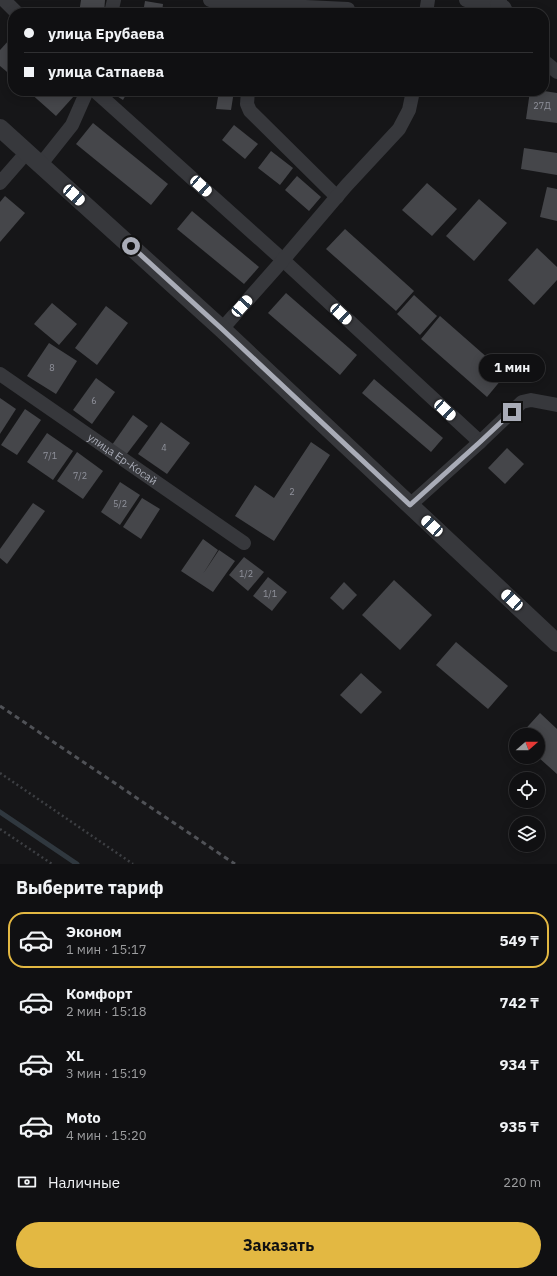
<!DOCTYPE html>
<html lang="ru">
<meta charset="utf-8">
<style>
:root{--surface:#101012;--page:#19191b;--text:#f1f3f6;--muted:#9c9d9f;--line:#303032;--accent:#e3b842}
body{margin:0;font-family:"IBM Plex Sans",sans-serif;background:var(--page);color:var(--text);height:100vh;display:flex;flex-direction:column;font-size:15px;white-space:nowrap}
*{box-sizing:border-box;margin:0}
p{font-size:13px;color:var(--muted)}
.icon{flex:none;width:22px;height:22px;fill:none;stroke:currentColor;stroke-width:2;stroke-linecap:round;stroke-linejoin:round}
.map{position:relative;height:864px;overflow:hidden}
.sheet{display:flex;flex-direction:column;background:var(--surface);flex:1}
.sheet>*{flex:none}
.banner{position:absolute;left:8px;top:8px;width:541px;height:88px;border-radius:16px;box-shadow:0 2px 10px #0003,0 0 0 1px var(--line);display:grid;align-content:center;height:88px;padding:0 16px;background:var(--surface)}
.needle{width:26px;rotate:70deg}
.tools{position:absolute;left:509px;top:728px;display:grid;gap:8px}
.tools a{display:grid;place-items:center;width:36px;height:36px;border-radius:50%;background:var(--surface);box-shadow:0 2px 10px #0003,0 0 0 1px var(--line);font-size:20px}
.end{position:absolute;width:18px;height:18px;margin:-9px;border:5px solid #a9acb7;background:#111;box-shadow:0 0 0 2px #111}
.from{border-radius:50%}
.bubble{position:absolute;height:28px;border-radius:14px;background:var(--surface);box-shadow:0 2px 10px #0003,0 0 0 1px var(--line);font-size:13px;font-weight:700;line-height:28px;text-align:center}
.car{position:absolute;width:12px;height:24px;margin:-12px -6px;border-radius:5px;box-shadow:0 0 3px 1px #0007;background:linear-gradient(#fff 24%,#345 0 40%,#fff 0 76%,#345 0 86%,#fff 0)}
.banner b{display:flex;align-items:center;gap:14px;height:38px;font-size:15px}
.banner b+b{border-top:1px solid var(--line)}
.banner i{width:10px;height:10px;background:var(--text)}
ul{padding:0;list-style:none}
li{display:flex;align-items:center;gap:12px;height:56px;margin:0 8px 6px;padding:0 8px;border:2px solid transparent;border-radius:16px}
li div{flex:1}
li b{display:block;font-size:15px}
li em{font-style:normal;font-weight:700}
li.current{border-color:var(--accent)}
li>.icon{width:36px;height:36px;stroke-width:1.5}
h2{padding:0 16px;font-size:18px;line-height:48px}
.pay{display:flex;align-items:center;gap:10px;height:44px;padding:0 16px;font-size:15px}
.pay p{margin-inline-start:auto}
.action{display:flex;gap:8px;margin-top:auto;padding:8px 16px}
.action a{flex:1;height:46px;border-radius:24px;background:var(--accent);color:#111;font-size:16px;font-weight:700;line-height:46px;text-align:center}
.map>svg:first-child{display:block}
.lines{fill:none;stroke-linecap:round;stroke-linejoin:round}
.stream{stroke:#30383f;stroke-width:5}
.building{fill:#45464a}
.path{stroke:#3d3f43;stroke-width:2.5;stroke-dasharray:2 3;stroke-linecap:butt}
.minor{stroke:#37383c;stroke-width:14}
.tertiary{stroke:#37383c;stroke-width:18}
.rail{stroke:#505257;stroke-width:3;stroke-dasharray:5 4;stroke-linecap:butt}
.route{stroke:#a9acb7;stroke-width:5}
.labels{text-anchor:middle;stroke-width:3.5;stroke-linejoin:round;paint-order:stroke}
.number-label{font-size:9px;fill:#90929c}
.street-label{font-size:11px;fill:#a9acb7;stroke:#111113}
</style>
<div class="map">
<svg width="557" height="864" viewBox="0 0 557 864">
<rect width="100%" height="100%" fill="#161618"/>
<g class="lines">
<polyline class="stream" points="0,812 77,864"/>
</g>
<g class="building">
<polygon points="81,0 105,0 104,13 79,13"/>
<polygon points="145,1 163,4 162,13 143,13"/>
<polygon points="219,7 243,8 243,13 219,13"/>
<polygon points="445,9 475,12 475,13 445,13"/>
<polygon points="10,39 13,42 13,77 0,66 0,50"/>
<polygon points="28,91 68,91 74,96 56,116"/>
<polygon points="109,91 128,91 123,100"/>
<polygon points="219,91 234,91 231,110 216,109"/>
<polygon points="279,91 299,91 298,95"/>
<polygon points="497,91 517,91 517,95"/>
<polygon points="530,91 544,91 557,93 557,123 526,119"/>
<polygon points="93,123 168,184 151,205 76,144"/>
<polygon points="234,125 258,144 245,159 222,140"/>
<polygon points="524,148 557,153 557,175 521,169"/>
<polygon points="271,151 293,168 280,185 258,168"/>
<polygon points="297,176 321,197 309,211 285,190"/>
<polygon points="427,183 457,209 432,236 402,210"/>
<polygon points="547,187 557,189 557,221 540,217"/>
<polygon points="5,196 25,213 0,242 0,202"/>
<polygon points="479,199 507,223 474,261 446,236"/>
<polygon points="192,211 259,267 244,284 177,229"/>
<polygon points="345,229 414,291 396,311 326,249"/>
<polygon points="537,248 557,267 557,280 534,305 508,280"/>
<polygon points="286,293 357,355 340,375 268,313"/>
<polygon points="414,295 437,316 420,335 397,314"/>
<polygon points="52,303 77,324 59,345 34,324"/>
<polygon points="106,306 128,323 97,365 75,348"/>
<polygon points="440,316 506,374 487,397 421,339"/>
<polygon points="49,343 77,361 56,394 27,376"/>
<polygon points="96,378 115,392 92,424 73,410"/>
<polygon points="374,379 443,438 431,452 362,393"/>
<polygon points="0,398 16,409 0,434"/>
<polygon points="25,409 41,420 17,455 1,445"/>
<polygon points="133,415 148,426 126,455 112,445"/>
<polygon points="161,422 190,443 167,474 138,454"/>
<polygon points="47,433 73,451 53,480 27,462"/>
<polygon points="311,442 330,455 274,541 235,516 255,485 274,498"/>
<polygon points="507,448 524,464 505,484 488,468"/>
<polygon points="77,452 103,471 83,499 57,481"/>
<polygon points="120,482 140,495 120,525 101,512"/>
<polygon points="142,498 160,509 141,539 123,527"/>
<polygon points="33,503 45,511 7,564 0,558 0,549"/>
<polygon points="203,539 218,550 203,574 219,550 235,561 213,592 181,571"/>
<polygon points="244,557 264,572 248,591 229,575"/>
<polygon points="268,577 287,592 272,611 253,596"/>
<polygon points="394,580 432,615 400,650 362,615"/>
<polygon points="344,582 357,595 343,610 330,598"/>
<polygon points="456,642 508,686 488,709 436,665"/>
<polygon points="361,673 382,692 361,714 340,695"/>
<polygon points="540,713 557,729 557,774 538,757 538,735 520,735"/>
</g>
<g class="lines">
<g class="path">
<polyline points="0,773 133,864"/>
<polyline points="0,829 52,864"/>
</g>
<g class="minor">
<polyline points="4,0 17,13"/>
<polyline points="210,0 242,4 348,9"/>
<polyline points="466,0 497,4 500,0"/>
<polyline points="497,4 504,7 507,13"/>
<polyline points="111,13 114,0"/>
<polyline points="426,13 428,0"/>
<polyline points="544,61 557,72"/>
<polyline points="95,91 283,260 480,442"/>
<polyline points="248,91 247,104 250,111 337,197"/>
<polyline points="41,164 72,125 87,91"/>
<polyline points="0,183 27,152"/>
<polyline points="222,329 283,260 346,186 399,129 409,110 413,91"/>
<path id="s1" d="M 0,374 L 244,543"/>
<polyline points="410,505 480,442 522,402 531,400 557,405"/>
</g>
<polyline class="tertiary" points="0,128 222,329 557,643"/>
<polyline class="rail" points="0,706 235,864"/>
</g>
<g class="lines">
<polyline class="route" points="131,246 222,329 410,505 480,442 512,412"/>
</g>
<g class="labels">
<g class="number-label">
<text x="542" y="109">27Д</text>
<text x="52" y="371">8</text>
<text x="94" y="404">6</text>
<text x="164" y="451">4</text>
<text x="50" y="459">7/1</text>
<text x="80" y="479">7/2</text>
<text x="292" y="495">2</text>
<text x="120" y="507">5/2</text>
<text x="246" y="577">1/2</text>
<text x="270" y="597">1/1</text>
</g>
<g class="street-label">
<text dy="4" stroke="none"><textPath href="#s1" startOffset="149">улица Ер-Косай</textPath></text>
</g>
</g>
</svg>
<div class="tools">
<a><svg class="needle" viewBox="-14 -14 28 28"><path d="M0-13l5 13h-10z" fill="#e53935"/><path d="M0 13l5-13h-10z" fill="#9c9d9f"/></svg></a>
<a><svg class="icon" aria-label="locate" viewBox="0 0 24 24"><circle cx="12" cy="12" r="6"/><path d="M12 2v4M12 18v4M2 12h4M18 12h4"/></svg></a>
<a><svg class="icon" aria-label="layers" viewBox="0 0 24 24"><path d="M12 4l9 5-9 5-9-5zM3 14l9 5 9-5"/></svg></a>
</div>
<i class="end from" style="left:131px;top:246px"></i>
<i class="end" style="left:512px;top:412px"></i>
<div class="bubble" style="left:479px;top:354px;width:66px">1 мин</div>
<i class="car" style="left:201px;top:186px;rotate:132deg"></i>
<i class="car" style="left:74px;top:195px;rotate:132deg"></i>
<i class="car" style="left:242px;top:306px;rotate:42deg"></i>
<i class="car" style="left:341px;top:314px;rotate:133deg"></i>
<i class="car" style="left:445px;top:410px;rotate:133deg"></i>
<i class="car" style="left:432px;top:526px;rotate:313deg"></i>
<i class="car" style="left:512px;top:600px;rotate:313deg"></i>
<div class="banner">
<b><i class="from"></i>улица Ерубаева</b>
<b><i></i>улица Сатпаева</b>
</div>
</div>
<section class="sheet">
<h2>Выберите тариф</h2>
<ul>
<li class="current"><svg class="icon" aria-label="car" viewBox="0 0 24 24"><path d="M5 17H2v-5l4-1 3-4h7l3 4 3 1v5h-3M9 17h6M6 11h13"/><circle cx="7" cy="17" r="2"/><circle cx="17" cy="17" r="2"/></svg><div><b>Эконом</b><p>1 мин · 15:17</p></div><em>549 ₸</em></li>
<li><svg class="icon" aria-label="car" viewBox="0 0 24 24"><path d="M5 17H2v-5l4-1 3-4h7l3 4 3 1v5h-3M9 17h6M6 11h13"/><circle cx="7" cy="17" r="2"/><circle cx="17" cy="17" r="2"/></svg><div><b>Комфорт</b><p>2 мин · 15:18</p></div><em>742 ₸</em></li>
<li><svg class="icon" aria-label="car" viewBox="0 0 24 24"><path d="M5 17H2v-5l4-1 3-4h7l3 4 3 1v5h-3M9 17h6M6 11h13"/><circle cx="7" cy="17" r="2"/><circle cx="17" cy="17" r="2"/></svg><div><b>XL</b><p>3 мин · 15:19</p></div><em>934 ₸</em></li>
<li><svg class="icon" aria-label="car" viewBox="0 0 24 24"><path d="M5 17H2v-5l4-1 3-4h7l3 4 3 1v5h-3M9 17h6M6 11h13"/><circle cx="7" cy="17" r="2"/><circle cx="17" cy="17" r="2"/></svg><div><b>Moto</b><p>4 мин · 15:20</p></div><em>935 ₸</em></li>
</ul>
<div class="pay"><svg class="icon" aria-label="cash" viewBox="0 0 24 24"><path d="M3 7h18v10H3z"/><circle cx="12" cy="12" r="2"/></svg>Наличные<p>220 m</p></div>
<div class="action"><a>Заказать</a></div>
</section>
